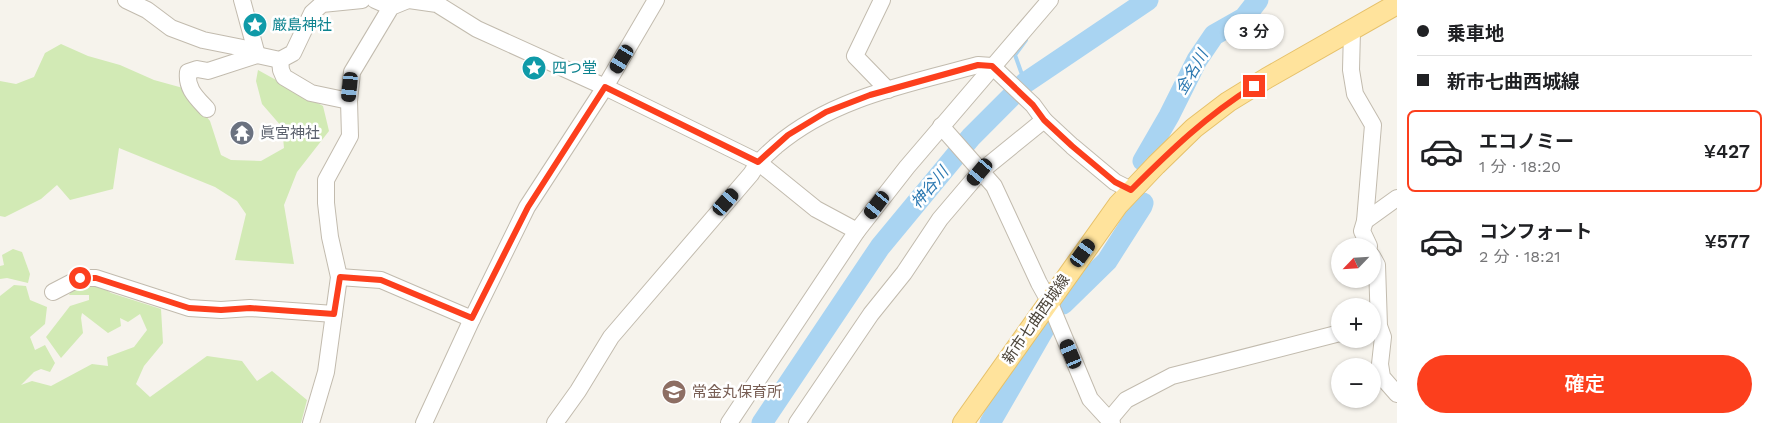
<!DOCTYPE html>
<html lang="ja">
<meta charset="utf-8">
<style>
:root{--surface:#fff;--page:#f2f2f2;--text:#202124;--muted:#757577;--line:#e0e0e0;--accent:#fc3f1d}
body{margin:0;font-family:"Work Sans","Noto Sans JP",sans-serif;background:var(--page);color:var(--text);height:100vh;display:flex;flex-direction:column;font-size:19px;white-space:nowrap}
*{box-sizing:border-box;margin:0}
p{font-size:16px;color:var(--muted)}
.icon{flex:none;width:28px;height:28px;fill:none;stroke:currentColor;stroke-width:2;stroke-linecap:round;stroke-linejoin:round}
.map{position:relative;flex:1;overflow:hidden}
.drawer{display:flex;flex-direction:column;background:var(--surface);width:375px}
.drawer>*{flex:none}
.top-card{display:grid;align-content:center;height:110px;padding:0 20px;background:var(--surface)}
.needle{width:32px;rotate:245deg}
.controls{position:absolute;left:1331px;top:238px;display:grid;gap:10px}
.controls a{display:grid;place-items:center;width:50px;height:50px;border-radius:50%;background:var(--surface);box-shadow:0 1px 4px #0004;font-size:25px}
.end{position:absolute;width:22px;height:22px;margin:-11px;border:6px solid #fc3f1d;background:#fff;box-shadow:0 0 0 2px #fff}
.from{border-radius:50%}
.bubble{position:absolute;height:35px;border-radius:18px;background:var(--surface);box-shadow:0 1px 4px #0004;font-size:16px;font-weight:600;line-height:35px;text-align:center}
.car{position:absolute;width:15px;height:30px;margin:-15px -8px;border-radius:6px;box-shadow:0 0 4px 1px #0007;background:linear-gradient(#222 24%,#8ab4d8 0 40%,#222 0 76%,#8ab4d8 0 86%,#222 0)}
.top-card b{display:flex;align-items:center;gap:18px;height:48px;font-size:19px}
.top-card b+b{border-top:1px solid var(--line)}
.top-card i{width:12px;height:12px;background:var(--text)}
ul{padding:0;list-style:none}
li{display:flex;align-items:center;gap:15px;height:82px;margin:0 10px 8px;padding:0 10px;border:2px solid transparent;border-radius:8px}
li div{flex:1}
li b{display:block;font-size:19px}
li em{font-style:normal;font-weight:600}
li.on{border-color:var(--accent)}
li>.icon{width:45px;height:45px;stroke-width:1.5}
.cta{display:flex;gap:10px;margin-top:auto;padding:10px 20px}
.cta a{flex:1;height:58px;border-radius:30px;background:var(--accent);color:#fff;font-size:20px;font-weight:600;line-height:58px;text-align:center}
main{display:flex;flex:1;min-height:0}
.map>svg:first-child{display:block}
.green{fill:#d2eab5}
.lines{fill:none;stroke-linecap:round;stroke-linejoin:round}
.stream{stroke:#a9d4f2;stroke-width:4}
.river{stroke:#a9d4f2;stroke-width:21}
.minor-casing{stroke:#c2bbae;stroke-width:18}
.major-casing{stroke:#e6c16a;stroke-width:22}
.minor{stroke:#fff;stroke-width:16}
.major{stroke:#ffe39c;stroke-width:20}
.route{stroke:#fc3f1d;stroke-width:6}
.labels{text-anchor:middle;stroke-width:5;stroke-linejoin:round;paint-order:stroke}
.culture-label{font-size:15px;fill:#0d838f;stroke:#fff;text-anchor:start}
.worship-label{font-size:15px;fill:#5b616d;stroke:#fff;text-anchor:start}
.street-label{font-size:15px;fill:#4b4439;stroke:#fff}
.education-label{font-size:15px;fill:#785e54;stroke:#fff;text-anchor:start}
.water-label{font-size:16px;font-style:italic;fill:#2e7ab2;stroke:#fff}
</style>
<main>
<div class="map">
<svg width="1397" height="423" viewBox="0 0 1397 423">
<rect width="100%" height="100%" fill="#f6f3ec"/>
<g class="green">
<polygon points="61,44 88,56 120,65 154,80 183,88 210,121 221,155 231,160 261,161 284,148 282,127 262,104 256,81 258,70 323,106 329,131 297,172 284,205 294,264 235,260 246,214 237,201 215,187 119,148 113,189 70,200 57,185 41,199 5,217 0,216 0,81 16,84 34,77 45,53"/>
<polygon points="13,249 22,252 30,274 28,283 7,278 0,279 0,266 4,265 2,255"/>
<polygon points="78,280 91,280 111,293 161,309 163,343 144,366 136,384 150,397 207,356 242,361 257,381 272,371 307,400 301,423 0,423 0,296 14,285 26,286 30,300 47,307 45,324 30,337 35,350 45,345 55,363 50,372 41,369 34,372 21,385 32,381 51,386 92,364 108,366 107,357 134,347 147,330 140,314 128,322 120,318 121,326 108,333 82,313 81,318 83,333 61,358 46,337 70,306 89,300 89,295 69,295"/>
</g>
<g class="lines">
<polyline class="stream" points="1025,83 1015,55 1026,40"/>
<g class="river">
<polyline points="1143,161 1169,116 1197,60 1214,35 1244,18 1258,0"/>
<polyline points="1063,304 1107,261 1142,206 1143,203"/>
<polyline points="762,423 880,247 971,137 1025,83 1148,0"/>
<polyline points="990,423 1047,324"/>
</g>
<defs>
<g id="minor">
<polyline points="126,0 147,10 171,28 203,40 248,49 257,55 280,60 293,53 312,13 322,4 362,0"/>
<polyline points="375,0 391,7"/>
<polyline points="409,0 437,4 477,29 605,87 758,162 816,209 857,231"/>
<polyline points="882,0 855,56 888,90"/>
<polyline points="1352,30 1351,70 1355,94 1373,125 1365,221 1362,231 1369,246"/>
<polyline points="280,60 281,70 284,77 311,93 349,101"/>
<path d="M 207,109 C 197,98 186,89 188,72 L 197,69 L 208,71 L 257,55 L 242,0"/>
<polyline points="941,126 994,186 1039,283 1049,301 1090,399 1112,423"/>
<polyline points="1365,221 1397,198"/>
<polyline points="1372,256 1377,265 1379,326 1383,337 1380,364 1382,377 1397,394"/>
<polyline points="339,277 381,280 472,319"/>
<polyline points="53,292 80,278 96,278 189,308 221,310 250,308 334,314"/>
<polyline points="1110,419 1126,400 1172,376 1340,333"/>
<polyline points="311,423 326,372 339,277 330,237 326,203 326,180 350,136 349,101 352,72 391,7 408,0"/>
<polyline points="424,423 472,319 527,207 605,87 656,0"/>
<path d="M 555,423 L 578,391 L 611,337 L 751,174 C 758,162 766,155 776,146 C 832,98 908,84 978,65 L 992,66 L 1033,105 L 1044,120 L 1072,146 L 1115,182 L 1131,190"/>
<polyline points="729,423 857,231 907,167 1050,0"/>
<polyline points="797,423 871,314 904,273 940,219 980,172 1044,120"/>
</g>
<polyline id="major" points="963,423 1118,205 1156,165 1194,128 1228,102 1267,78 1397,4"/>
</defs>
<use href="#minor" class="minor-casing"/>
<use href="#major" class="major-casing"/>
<use href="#minor" class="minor"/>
<use href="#major" class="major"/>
</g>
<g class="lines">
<path class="route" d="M 80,278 L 96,278 L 189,308 L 221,310 L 250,308 L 334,314 L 340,277 L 381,280 L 472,318 L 528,207 L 605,87 L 758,162 L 788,135 L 826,112 L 870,95 L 978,65 L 992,66 L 1033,105 L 1044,120 L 1072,146 L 1115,182 L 1131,190 C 1171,150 1206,116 1254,86"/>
</g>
<defs>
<symbol id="sight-disc" viewBox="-11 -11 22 22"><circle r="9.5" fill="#0f9aa8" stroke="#fff"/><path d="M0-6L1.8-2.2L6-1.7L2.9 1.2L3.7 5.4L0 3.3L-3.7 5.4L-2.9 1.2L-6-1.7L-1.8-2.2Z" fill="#fff"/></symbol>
<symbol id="temple-disc" viewBox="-11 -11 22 22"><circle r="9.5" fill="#6b7280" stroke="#fff"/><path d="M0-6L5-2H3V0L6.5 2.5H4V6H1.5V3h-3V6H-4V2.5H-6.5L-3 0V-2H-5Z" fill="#fff"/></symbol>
<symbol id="school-disc" viewBox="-11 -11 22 22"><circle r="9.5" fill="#8d6e63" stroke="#fff"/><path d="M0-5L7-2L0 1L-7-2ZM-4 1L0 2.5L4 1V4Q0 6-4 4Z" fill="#fff"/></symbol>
</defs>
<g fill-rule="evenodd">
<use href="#sight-disc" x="241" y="11" width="28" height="28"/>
<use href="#sight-disc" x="520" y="54" width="28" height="28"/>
<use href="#temple-disc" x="228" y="119" width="28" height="28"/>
<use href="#school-disc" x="660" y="378" width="28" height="28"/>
</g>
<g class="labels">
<g class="culture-label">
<text x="272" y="30">厳島神社</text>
<text x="552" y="73">四つ堂</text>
</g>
<g class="worship-label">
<text x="260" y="138">眞宮神社</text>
</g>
<g class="street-label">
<text transform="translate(1036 319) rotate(-55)" y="5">新市七曲西城線</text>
</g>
<g class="education-label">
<text x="692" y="397">常金丸保育所</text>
</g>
<g class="water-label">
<text transform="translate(1191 72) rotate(-60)" y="6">金名川</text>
<text transform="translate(929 187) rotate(-50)" y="6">神谷川</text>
</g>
</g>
</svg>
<div class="controls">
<a><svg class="needle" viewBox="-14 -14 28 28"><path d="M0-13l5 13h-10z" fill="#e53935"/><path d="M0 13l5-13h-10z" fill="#757577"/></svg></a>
<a>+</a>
<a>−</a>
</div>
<i class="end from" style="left:80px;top:278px"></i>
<i class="end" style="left:1254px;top:86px"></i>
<div class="bubble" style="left:1224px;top:14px;width:60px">3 分</div>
<i class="car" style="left:622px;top:59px;rotate:211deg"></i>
<i class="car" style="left:350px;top:87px;rotate:186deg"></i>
<i class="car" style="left:980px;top:172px;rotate:220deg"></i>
<i class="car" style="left:726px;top:202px;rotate:41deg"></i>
<i class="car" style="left:877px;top:205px;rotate:217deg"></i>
<i class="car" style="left:1083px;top:253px;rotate:36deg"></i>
<i class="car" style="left:1071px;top:354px;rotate:337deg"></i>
</div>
<section class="drawer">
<div class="top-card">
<b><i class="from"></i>乗車地</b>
<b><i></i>新市七曲西城線</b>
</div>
<ul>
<li class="on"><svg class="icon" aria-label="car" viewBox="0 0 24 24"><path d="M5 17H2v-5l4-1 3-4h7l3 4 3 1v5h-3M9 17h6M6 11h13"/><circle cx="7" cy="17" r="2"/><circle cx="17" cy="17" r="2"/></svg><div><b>エコノミー</b><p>1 分 · 18:20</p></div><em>¥427</em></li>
<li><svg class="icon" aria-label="car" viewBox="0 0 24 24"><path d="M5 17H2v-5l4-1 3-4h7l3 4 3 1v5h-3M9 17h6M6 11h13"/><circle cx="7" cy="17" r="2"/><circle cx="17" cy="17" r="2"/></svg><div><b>コンフォート</b><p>2 分 · 18:21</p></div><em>¥577</em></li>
</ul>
<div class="cta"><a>確定</a></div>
</section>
</main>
